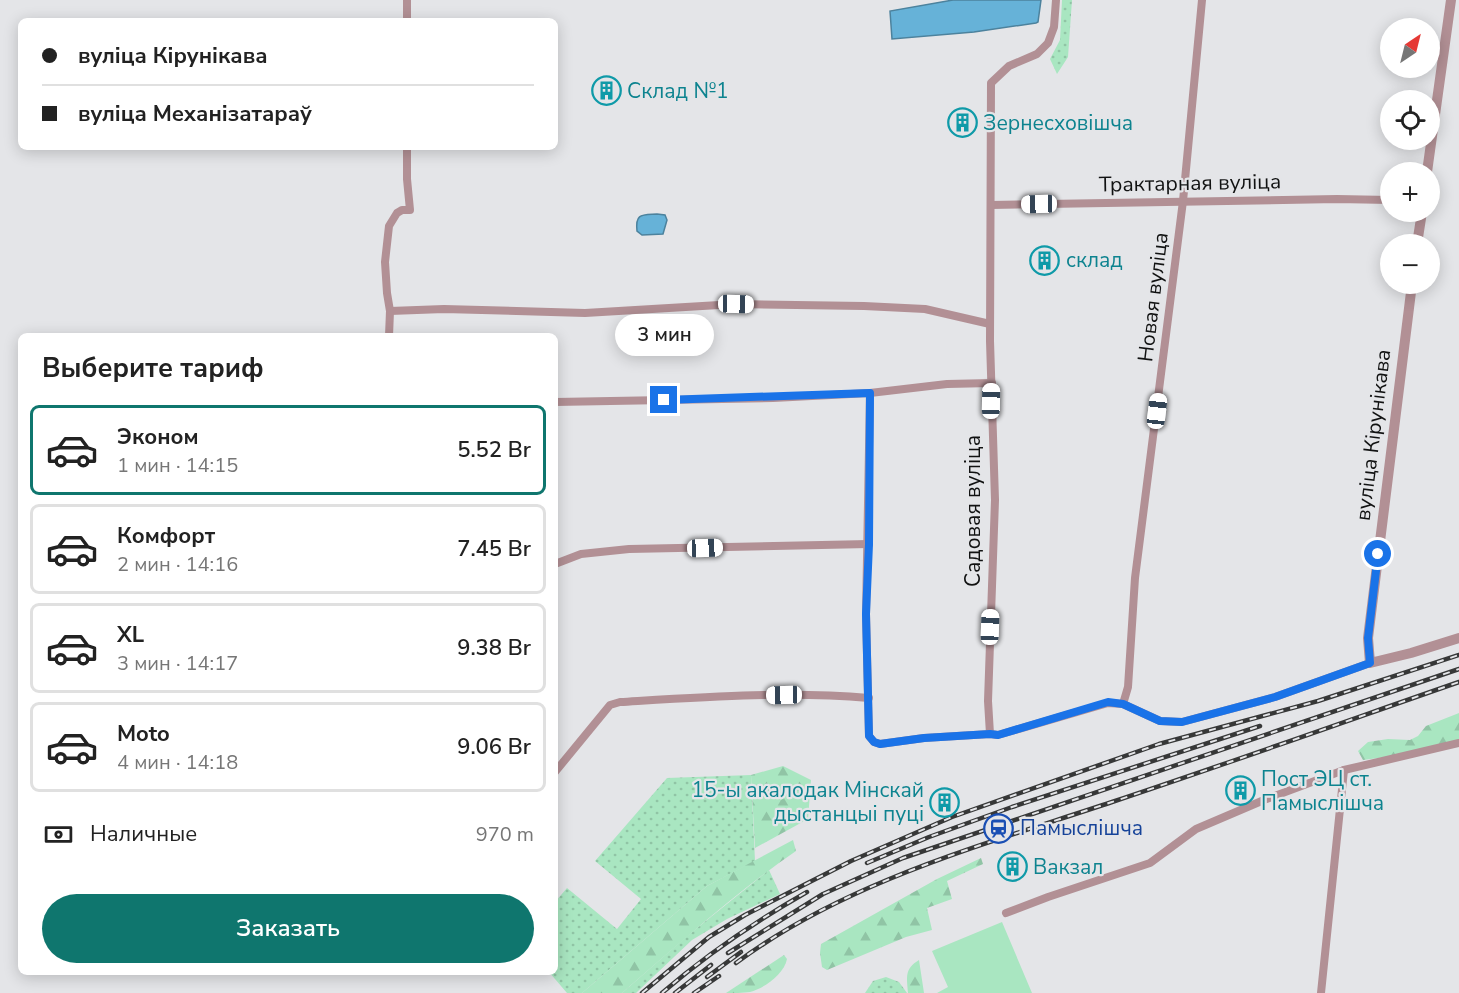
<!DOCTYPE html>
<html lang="ru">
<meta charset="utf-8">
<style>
:root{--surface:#fff;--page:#f6f6f6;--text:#222;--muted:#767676;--line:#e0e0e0;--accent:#0f766e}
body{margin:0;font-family:"Nunito Sans",sans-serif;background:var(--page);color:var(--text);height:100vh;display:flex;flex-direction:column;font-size:22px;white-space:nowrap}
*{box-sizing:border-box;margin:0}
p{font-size:20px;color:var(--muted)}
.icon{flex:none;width:33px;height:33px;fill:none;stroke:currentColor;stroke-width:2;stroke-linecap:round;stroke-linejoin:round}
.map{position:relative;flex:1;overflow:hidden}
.drawer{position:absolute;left:18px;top:333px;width:540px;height:642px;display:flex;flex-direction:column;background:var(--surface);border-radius:9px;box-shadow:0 3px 15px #0003}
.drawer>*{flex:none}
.guide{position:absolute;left:18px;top:18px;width:540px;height:132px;border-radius:9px;box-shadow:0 3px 15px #0003;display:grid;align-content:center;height:132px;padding:0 24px;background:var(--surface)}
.needle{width:39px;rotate:35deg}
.fabs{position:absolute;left:1380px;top:18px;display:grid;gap:12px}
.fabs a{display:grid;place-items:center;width:60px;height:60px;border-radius:50%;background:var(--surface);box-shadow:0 3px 15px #0003;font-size:30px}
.end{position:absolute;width:27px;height:27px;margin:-14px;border:8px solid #1a73e8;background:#fff;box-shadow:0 0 0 3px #fff}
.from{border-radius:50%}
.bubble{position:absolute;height:42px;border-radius:21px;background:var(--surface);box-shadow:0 3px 15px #0003;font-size:20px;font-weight:600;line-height:42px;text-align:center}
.car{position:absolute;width:18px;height:36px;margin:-18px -9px;border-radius:8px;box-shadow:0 0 4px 2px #0007;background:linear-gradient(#fff 24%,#345 0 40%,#fff 0 76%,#345 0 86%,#fff 0)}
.guide b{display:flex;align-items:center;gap:21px;height:57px;font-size:22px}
.guide b+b{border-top:2px solid var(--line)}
.guide i{width:15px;height:15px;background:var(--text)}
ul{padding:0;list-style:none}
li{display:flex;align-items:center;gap:18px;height:90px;margin:0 12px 9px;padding:0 12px;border:3px solid var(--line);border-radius:9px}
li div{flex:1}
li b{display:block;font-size:22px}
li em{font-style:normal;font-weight:600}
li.on{border-color:var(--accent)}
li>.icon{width:54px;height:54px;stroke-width:1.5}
h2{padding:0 24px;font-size:27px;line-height:72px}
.pay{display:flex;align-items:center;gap:15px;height:66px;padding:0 24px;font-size:22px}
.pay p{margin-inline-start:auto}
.cta{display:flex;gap:12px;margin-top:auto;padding:12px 24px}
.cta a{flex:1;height:69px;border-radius:36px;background:var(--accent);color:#fff;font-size:24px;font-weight:600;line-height:69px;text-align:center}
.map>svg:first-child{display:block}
.grass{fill:url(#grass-dots)}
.forest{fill:url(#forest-firs)}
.garden{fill:#a9e6c1}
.water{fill:#66b2d8;stroke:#4c829d;stroke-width:1.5}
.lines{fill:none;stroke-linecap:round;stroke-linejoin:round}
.minor{stroke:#b29095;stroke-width:8}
.tertiary{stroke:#b29095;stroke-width:10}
.rail-casing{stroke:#373838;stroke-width:4.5}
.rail{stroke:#e4e5e8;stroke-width:2;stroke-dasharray:7;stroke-linecap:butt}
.route{stroke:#1a73e8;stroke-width:8}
.labels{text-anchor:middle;stroke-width:4.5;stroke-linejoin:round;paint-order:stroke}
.culture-label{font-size:21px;fill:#0d838f;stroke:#e4e5e8;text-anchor:start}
.street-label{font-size:21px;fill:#111212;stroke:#e4e5e8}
.transit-label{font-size:21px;fill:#164399;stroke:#e4e5e8;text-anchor:start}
</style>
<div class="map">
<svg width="1459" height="993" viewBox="0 0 1459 993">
<defs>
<pattern id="grass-dots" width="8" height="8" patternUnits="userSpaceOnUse" patternTransform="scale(1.5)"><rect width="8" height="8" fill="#a9e6c1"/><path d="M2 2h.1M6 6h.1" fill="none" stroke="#90c4a5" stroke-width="1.8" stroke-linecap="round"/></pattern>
<pattern id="forest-firs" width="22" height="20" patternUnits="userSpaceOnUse" patternTransform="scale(1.5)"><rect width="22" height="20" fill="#a9e6c1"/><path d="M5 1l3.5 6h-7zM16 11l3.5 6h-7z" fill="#90c4a5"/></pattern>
</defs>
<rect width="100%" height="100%" fill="#e4e5e8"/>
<g class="grass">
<polygon points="1062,0 1072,0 1068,57 1057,74 1050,59 1060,40"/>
<polygon points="751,775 755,861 707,886 582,993 567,993 549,972 555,972 555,902 567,888 617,929 641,899 595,861 667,778"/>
<polygon points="769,870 780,894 727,919 692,940 636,993 622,993 686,937"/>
<polygon points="886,977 899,982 907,993 865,993 873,981"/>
</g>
<g class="forest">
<polygon points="1459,713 1459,740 1386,757 1363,760 1358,751 1368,742 1388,739 1410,740 1418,736 1426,726"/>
<polygon points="783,766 811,780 808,819 755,848 751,775"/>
<path d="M 793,840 L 796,851 C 735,893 679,944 622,993 L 582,993 L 707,886 Z"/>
<polygon points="981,858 983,864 947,881 952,899 927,908 932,930 906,937 827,970 822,967 820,953 821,944 937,879"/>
<path d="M 784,955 L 787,959 C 784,974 765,988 750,992 C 743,993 733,993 726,993 Z"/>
<path d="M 919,960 L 924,993 L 908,993 C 907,977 904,969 919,960 Z"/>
</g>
<polygon class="garden" points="1002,922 1032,993 937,993 948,987 932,951"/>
<g class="water">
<polygon points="953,0 1041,0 1038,22 1036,23 974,32 892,39 890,11"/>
<path d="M 657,214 L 665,215 L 667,220 L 663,234 L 642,235 L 637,231 C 635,213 642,215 657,214 Z"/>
</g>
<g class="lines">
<g class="minor">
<polyline points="407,0 407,21"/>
<polyline points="991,205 1337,199 1390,200"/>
<polyline points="390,311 444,309 585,313 736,304 864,306 925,309 990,324"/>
<polyline points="389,336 390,311 387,293 385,262 389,226 397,213 402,210 410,210 407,179 407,147"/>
<polyline points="870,393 866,614 869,736 874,742 880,744 924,738 990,734 998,735 1108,703 1123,704 1160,721 1182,722 1275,697 1370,663"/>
<polyline points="555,402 773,398 870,393 947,384 992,383"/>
<polyline points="555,564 581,554 629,549 869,544"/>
<polyline points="1123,704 1128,687 1135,578 1183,201 1202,0"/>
<polyline points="990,734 988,701 995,500 990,341 991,83 1009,66 1037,54 1048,43 1054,27 1056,0"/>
<path d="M 555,772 L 610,705 L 620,702 C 703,697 786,691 869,698"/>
<polyline points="1006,913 1048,897 1150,863 1196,829 1264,800 1344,770 1459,743"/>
<polyline points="1321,993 1344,770"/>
</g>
<g class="tertiary">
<polyline points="1427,172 1451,0"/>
<polyline points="1417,244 1422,212"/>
<polyline points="1412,284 1368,638 1370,663 1411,653 1459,638"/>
</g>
<defs>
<g id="rail">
<polyline points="867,863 929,837 1012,807 1260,726"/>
<polyline points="728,953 823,894 903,858 1459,669"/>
<path d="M 736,963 C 847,881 983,845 1112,802 C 1229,763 1344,722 1459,682"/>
<polyline points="707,977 741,952"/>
<polyline points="642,993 709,937 745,915 851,861 952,817 1159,744 1318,701 1459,655"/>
<path d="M 662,993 C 707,954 756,921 807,892"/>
<polyline points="675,993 711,965"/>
<polyline points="694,993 719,976"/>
</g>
</defs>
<use href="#rail" class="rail-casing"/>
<use href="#rail" class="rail"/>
</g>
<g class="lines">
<polyline class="route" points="664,400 870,393 869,544 866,614 869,736 874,742 880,744 924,738 990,734 998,735 1108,702 1123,704 1160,721 1182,722 1275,697 1370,663 1368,638 1378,554"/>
</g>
<defs>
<symbol id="building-ring" viewBox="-11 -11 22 22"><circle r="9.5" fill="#e4e5e8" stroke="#0f9aa8" stroke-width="1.5"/><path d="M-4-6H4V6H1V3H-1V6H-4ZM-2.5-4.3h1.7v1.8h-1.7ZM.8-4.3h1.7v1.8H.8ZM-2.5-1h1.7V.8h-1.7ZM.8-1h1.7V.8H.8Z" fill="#0f9aa8"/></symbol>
<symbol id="station-ring" viewBox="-11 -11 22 22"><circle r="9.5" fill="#e4e5e8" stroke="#1a4fb4" stroke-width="1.5"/><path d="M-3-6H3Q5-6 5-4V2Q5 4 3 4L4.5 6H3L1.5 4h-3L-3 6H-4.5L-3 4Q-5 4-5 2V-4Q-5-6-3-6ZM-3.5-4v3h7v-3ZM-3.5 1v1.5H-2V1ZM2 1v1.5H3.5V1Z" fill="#1a4fb4"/></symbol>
</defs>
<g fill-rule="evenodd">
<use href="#building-ring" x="590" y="74" width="33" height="33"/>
<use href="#building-ring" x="946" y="106" width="33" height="33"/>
<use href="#building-ring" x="1028" y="244" width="33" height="33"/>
<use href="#building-ring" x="1224" y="774" width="33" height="33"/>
<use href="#building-ring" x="928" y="786" width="33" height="33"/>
<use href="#station-ring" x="982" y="812" width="33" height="33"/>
<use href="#building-ring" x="996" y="850" width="33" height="33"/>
</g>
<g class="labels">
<g class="culture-label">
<text x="627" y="98">Склад №1</text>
<text x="983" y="130">Зернесховішча</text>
<text x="1066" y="267">склад</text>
<text x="1261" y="786">Пост ЭЦ ст.<tspan x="1261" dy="24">Памыслішча</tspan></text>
<text x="924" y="797" text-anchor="end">15-ы акалодак Мінскай<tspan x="924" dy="24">дыстанцыі пуці</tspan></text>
<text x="1033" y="874">Вакзал</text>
</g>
<g class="street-label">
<text transform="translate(1190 183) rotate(-1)" y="7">Трактарная вуліца</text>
<text transform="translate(1153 297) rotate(-83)" y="7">Новая вуліца</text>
<text transform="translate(1373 435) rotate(-83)" y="7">вуліца Кірунікава</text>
<text transform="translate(973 511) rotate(-90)" y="7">Садовая вуліца</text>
</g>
<g class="transit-label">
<text x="1020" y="835">Памыслішча</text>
</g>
</g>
</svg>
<div class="fabs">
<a><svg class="needle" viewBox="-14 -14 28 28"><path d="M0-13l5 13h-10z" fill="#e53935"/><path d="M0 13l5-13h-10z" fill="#767676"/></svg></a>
<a><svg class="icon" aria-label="locate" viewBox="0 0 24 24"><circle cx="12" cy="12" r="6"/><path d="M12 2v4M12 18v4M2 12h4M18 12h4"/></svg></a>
<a>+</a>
<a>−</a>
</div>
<i class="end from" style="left:1378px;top:554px"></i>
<i class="end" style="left:664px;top:400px"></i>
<div class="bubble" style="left:615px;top:314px;width:99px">3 мин</div>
<i class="car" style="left:1039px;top:204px;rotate:269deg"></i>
<i class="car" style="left:736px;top:304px;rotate:91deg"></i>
<i class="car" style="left:991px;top:401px;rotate:1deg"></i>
<i class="car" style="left:1157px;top:411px;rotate:7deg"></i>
<i class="car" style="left:705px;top:548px;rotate:88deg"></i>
<i class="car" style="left:990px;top:627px;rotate:2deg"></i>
<i class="car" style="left:784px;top:695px;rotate:269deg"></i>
<div class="guide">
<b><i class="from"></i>вуліца Кірунікава</b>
<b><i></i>вуліца Механізатараў</b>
</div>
<section class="drawer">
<h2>Выберите тариф</h2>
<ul>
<li class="on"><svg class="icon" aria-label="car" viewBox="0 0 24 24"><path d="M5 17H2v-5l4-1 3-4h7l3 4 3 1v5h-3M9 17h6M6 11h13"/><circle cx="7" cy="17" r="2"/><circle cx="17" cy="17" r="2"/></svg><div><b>Эконом</b><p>1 мин · 14:15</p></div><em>5.52 Br</em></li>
<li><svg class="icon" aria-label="car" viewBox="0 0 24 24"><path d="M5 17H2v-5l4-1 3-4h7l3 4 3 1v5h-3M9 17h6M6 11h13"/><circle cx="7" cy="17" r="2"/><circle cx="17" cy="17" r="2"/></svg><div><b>Комфорт</b><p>2 мин · 14:16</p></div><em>7.45 Br</em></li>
<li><svg class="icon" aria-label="car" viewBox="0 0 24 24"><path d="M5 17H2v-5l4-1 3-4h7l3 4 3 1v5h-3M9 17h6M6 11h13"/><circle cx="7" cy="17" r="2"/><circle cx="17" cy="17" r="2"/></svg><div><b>XL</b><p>3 мин · 14:17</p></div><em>9.38 Br</em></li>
<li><svg class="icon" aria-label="car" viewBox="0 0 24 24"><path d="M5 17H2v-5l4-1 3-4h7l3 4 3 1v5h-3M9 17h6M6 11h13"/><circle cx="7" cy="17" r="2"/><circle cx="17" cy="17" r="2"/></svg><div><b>Moto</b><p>4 мин · 14:18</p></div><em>9.06 Br</em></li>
</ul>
<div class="pay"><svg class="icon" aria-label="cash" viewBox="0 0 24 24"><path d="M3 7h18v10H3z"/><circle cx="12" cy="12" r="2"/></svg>Наличные<p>970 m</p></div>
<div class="cta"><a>Заказать</a></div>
</section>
</div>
